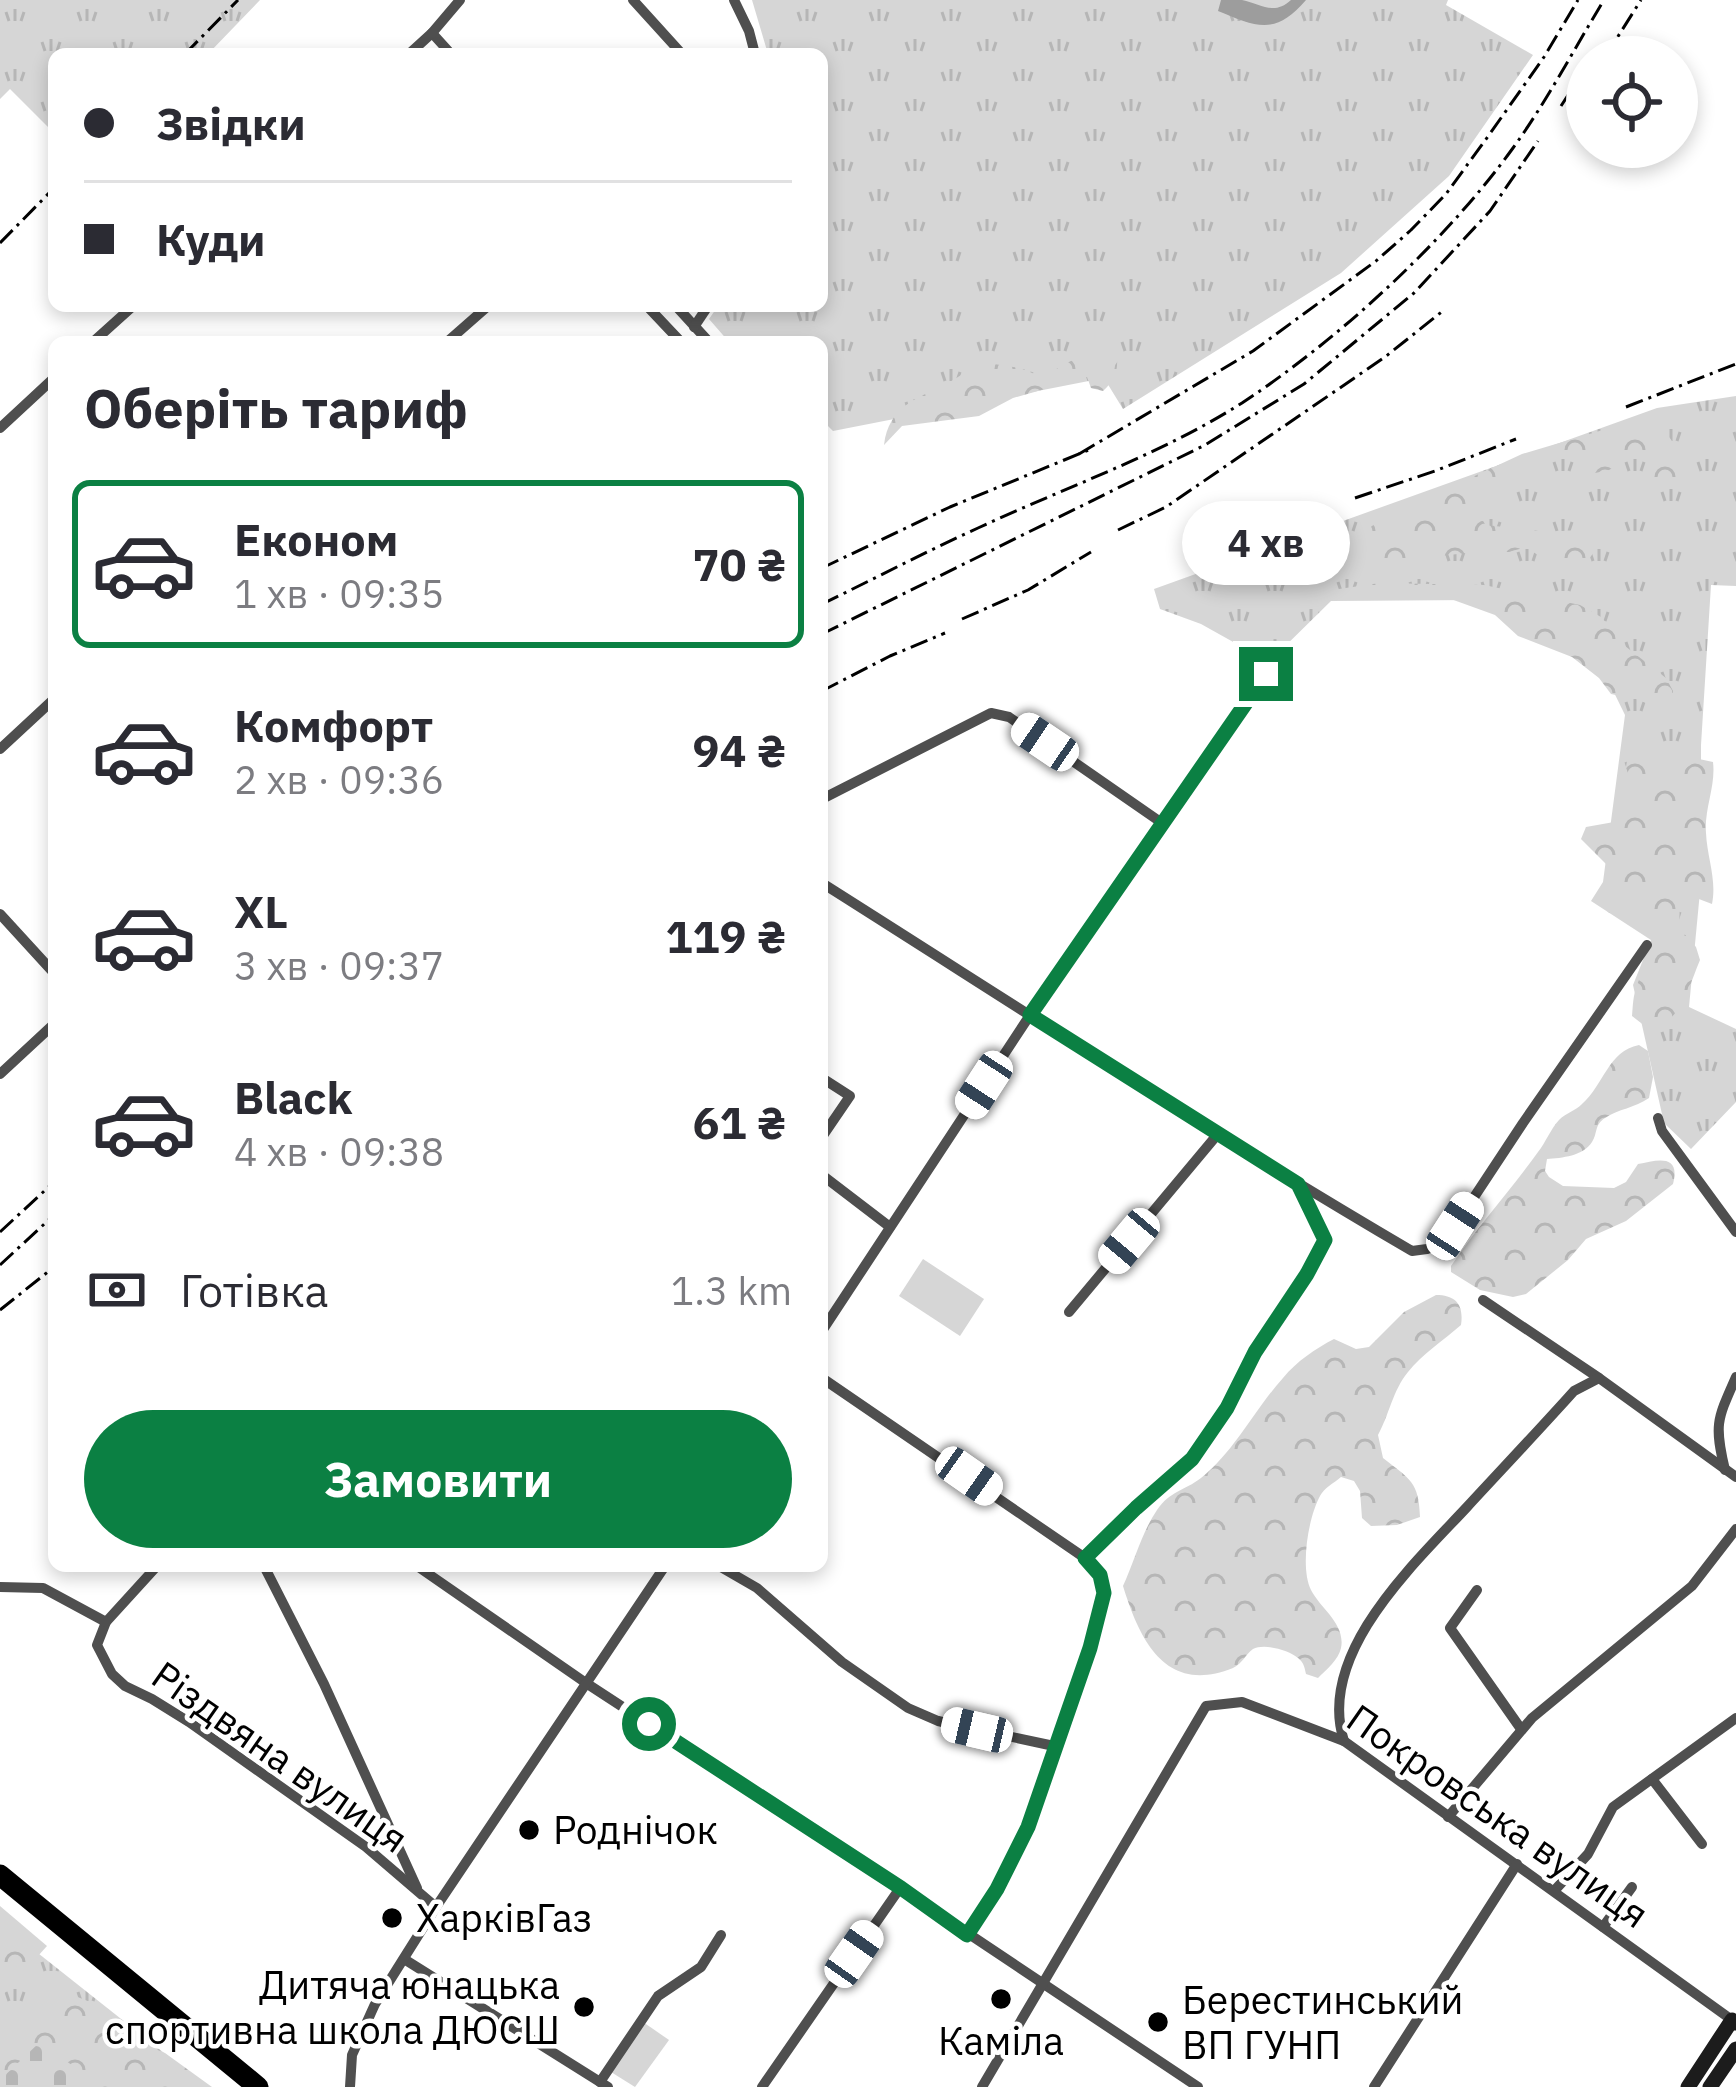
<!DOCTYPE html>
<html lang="uk">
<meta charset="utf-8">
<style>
:root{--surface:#fff;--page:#f2f2f3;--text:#2b2b33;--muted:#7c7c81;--line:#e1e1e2;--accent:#0b8043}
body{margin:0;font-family:"IBM Plex Sans",sans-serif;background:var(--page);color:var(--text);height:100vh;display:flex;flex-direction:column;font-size:45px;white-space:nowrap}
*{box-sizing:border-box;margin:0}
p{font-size:39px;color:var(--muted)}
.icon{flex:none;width:66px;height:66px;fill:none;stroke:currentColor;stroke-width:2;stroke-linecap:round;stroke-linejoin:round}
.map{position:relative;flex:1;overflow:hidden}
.drawer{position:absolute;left:48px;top:336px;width:780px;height:1236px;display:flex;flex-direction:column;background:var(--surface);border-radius:18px;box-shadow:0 6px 18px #0003}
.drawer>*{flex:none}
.banner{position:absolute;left:48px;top:48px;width:780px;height:264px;border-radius:18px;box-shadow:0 6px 18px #0003;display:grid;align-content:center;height:264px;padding:0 36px;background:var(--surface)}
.buttons{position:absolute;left:1566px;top:36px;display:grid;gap:24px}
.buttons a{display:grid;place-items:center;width:132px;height:132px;border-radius:50%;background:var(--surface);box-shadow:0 6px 18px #0003;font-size:60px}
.end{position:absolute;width:54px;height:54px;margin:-27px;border:15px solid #0b8043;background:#fff;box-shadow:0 0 0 6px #fff}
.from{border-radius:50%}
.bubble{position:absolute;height:84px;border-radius:42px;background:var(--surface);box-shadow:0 6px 18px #0003;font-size:39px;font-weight:700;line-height:84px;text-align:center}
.car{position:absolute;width:36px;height:72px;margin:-36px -18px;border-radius:15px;box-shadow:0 0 9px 3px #0007;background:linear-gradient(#fff 24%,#345 0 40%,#fff 0 76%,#345 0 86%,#fff 0)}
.banner b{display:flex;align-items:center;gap:42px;height:114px;font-size:45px}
.banner b+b{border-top:3px solid var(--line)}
.banner i{width:30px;height:30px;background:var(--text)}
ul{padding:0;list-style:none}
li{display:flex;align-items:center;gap:36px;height:168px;margin:0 24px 18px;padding:0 12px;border:6px solid transparent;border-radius:18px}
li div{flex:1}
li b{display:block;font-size:45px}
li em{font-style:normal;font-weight:700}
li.active{border-color:var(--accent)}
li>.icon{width:108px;height:108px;stroke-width:1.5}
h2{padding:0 36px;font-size:54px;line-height:144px}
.pay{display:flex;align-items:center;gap:30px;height:132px;padding:0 36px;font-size:45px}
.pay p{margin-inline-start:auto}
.cta{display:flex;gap:24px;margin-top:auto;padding:24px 36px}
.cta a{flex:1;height:138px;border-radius:72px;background:var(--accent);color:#fff;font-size:48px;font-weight:700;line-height:138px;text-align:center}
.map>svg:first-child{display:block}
.grass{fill:url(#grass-tufts)}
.forest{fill:url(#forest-crowns)}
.cemetery{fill:url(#cemetery-stones)}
.park{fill:#d6d6d6}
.water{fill:#9d9d9d}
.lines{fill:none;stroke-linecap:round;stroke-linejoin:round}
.street{stroke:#4f4f4f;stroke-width:10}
.secondary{stroke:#1c1c1c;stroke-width:15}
.highway{stroke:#000;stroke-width:21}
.rail{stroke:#000;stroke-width:3;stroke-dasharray:18 6 3 6;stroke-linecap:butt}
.route{stroke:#0b8043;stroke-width:15}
.poi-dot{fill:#000;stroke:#fff;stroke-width:4.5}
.labels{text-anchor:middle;stroke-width:9;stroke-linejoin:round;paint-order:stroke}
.street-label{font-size:39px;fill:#000;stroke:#fff}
.poi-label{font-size:39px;fill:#000;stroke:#fff;text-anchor:start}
</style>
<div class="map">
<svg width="1736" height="2087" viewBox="0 0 1736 2087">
<defs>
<pattern id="grass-tufts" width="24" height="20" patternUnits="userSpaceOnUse" patternTransform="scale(3)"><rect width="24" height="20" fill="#d6d6d6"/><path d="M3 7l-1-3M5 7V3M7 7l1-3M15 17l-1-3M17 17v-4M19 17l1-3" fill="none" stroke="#b6b6b6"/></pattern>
<pattern id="forest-crowns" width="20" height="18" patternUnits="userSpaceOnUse" patternTransform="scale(3)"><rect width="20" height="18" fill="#d6d6d6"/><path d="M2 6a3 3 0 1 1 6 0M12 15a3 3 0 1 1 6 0" fill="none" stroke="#b6b6b6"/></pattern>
<pattern id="cemetery-stones" width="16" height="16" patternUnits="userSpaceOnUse" patternTransform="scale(3)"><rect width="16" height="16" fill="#d6d6d6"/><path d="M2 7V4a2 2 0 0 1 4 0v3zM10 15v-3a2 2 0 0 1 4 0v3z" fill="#b6b6b6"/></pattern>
</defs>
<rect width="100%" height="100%" fill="#fff"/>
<g class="grass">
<polygon points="0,0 260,0 208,54 54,54 54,133 10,89 0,99"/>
<polygon points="752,0 1448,0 1446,5 1533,55 1449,176 1341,273 1123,409 1104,378 833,431 822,420 822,342 729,342 709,319 718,306 822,306 822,54 768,54"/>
<polygon points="1736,396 1736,586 1711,585 1701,745 1701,881 1689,1007 1736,1029 1736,1102 1691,1149 1664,1123 1633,985 1651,940 1591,901 1603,882 1625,715 1601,666 1473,600 1331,601 1269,662 1201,624 1160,609 1154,589 1657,408"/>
<polygon points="0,1923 207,2087 0,2080"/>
</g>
<g class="forest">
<path d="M 1096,347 L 1107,348 L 1117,356 C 1118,372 1115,380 1103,391 L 1091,388 L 1087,377 L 1013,398 L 979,416 L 902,426 L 884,445 C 889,406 916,399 946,384 C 958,378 969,369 981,362 L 1020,368 L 1042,377 Z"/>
<path d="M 1633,421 C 1638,422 1650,422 1654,424 C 1671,432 1684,459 1684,476 C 1672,481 1659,488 1647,479 L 1646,457 L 1637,447 L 1625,451 L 1621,463 L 1609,470 L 1595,473 L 1589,470 L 1586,459 C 1579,458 1572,456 1565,457 C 1548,459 1503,480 1492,492 C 1484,501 1482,509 1482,520 L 1486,525 L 1547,532 L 1578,530 L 1592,536 L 1596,548 C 1577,585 1552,565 1526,547 L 1509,552 L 1475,552 L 1406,560 L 1382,569 L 1309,569 L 1260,581 L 1232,579 C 1285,565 1337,555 1380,520 L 1522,454 Z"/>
<polygon points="1380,583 1484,585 1580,605 1601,617 1625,646 1666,678 1673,691 1673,703 1656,707 1636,699 1611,694 1599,678 1572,657 1518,636 1495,615 1437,594 1339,592 1321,599 1325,591"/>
<path d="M 1629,748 L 1642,750 L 1656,776 L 1669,780 L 1699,759 L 1713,762 C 1716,786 1704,809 1706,833 C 1707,857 1717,880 1712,904 L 1691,896 L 1680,902 L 1679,928 L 1696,947 L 1700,960 C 1688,988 1682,1021 1650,1030 L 1632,1016 C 1633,1005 1633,995 1637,986 C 1644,962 1667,933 1653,910 L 1628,906 L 1618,900 L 1607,865 L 1581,839 L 1586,827 L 1614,822 L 1631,802 L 1634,791 L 1626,767 Z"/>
<path d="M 1639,1045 L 1648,1051 L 1653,1077 L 1649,1098 C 1635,1108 1618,1109 1605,1118 C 1594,1125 1598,1133 1592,1142 C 1583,1156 1562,1158 1547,1159 L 1545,1171 L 1549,1177 L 1563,1186 L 1614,1188 L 1626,1182 L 1638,1164 C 1657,1160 1681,1153 1673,1184 L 1626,1221 L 1586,1239 L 1568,1260 L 1526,1294 L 1513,1297 L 1480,1290 L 1451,1272 L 1451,1266 C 1478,1226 1510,1191 1538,1152 C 1546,1142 1550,1130 1559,1120 C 1566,1113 1575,1111 1582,1104 C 1604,1085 1608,1051 1639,1045 Z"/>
<path d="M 1436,1295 C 1456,1295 1464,1305 1461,1325 C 1444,1340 1422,1354 1408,1372 C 1393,1390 1389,1415 1378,1435 L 1383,1458 C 1410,1479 1419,1482 1420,1517 L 1397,1525 L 1371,1526 L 1362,1518 L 1360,1491 L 1354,1481 L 1341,1477 C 1334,1483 1324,1488 1320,1496 C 1308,1518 1300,1568 1311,1590 C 1320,1608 1346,1624 1341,1648 C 1339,1659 1326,1670 1318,1678 L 1306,1674 C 1304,1666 1304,1663 1298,1658 C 1289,1650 1264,1643 1253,1649 C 1245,1655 1243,1663 1233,1668 C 1166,1695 1140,1641 1123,1586 C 1134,1562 1142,1532 1157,1510 C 1170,1491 1184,1491 1201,1478 C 1235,1451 1254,1410 1283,1378 C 1297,1361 1315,1349 1334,1339 L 1356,1349 L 1369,1347 L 1404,1312 Z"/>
<polygon points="0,1906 47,1946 0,1998"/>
<polygon points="75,1996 108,2009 143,2044 165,2053 212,2087 0,2087 0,2030 42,2014 51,2005"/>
</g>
<polygon class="cemetery" points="40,2042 102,2087 0,2087 0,2080"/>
<g class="park">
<polygon points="923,1259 984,1299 960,1336 899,1296"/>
<polygon points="643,2022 669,2040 635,2087 611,2072"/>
</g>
<path class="water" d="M 1221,0 C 1224,0 1238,0 1242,0 C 1261,4 1274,16 1291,0 L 1306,0 C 1275,36 1257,27 1218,11 Z"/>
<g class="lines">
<g class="street">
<polyline points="633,0 682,54"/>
<polyline points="734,0 749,31 755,54"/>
<polyline points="432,33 451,54"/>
<polyline points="409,54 432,33 460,0"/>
<polyline points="647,306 681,342"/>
<polyline points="676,306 709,342"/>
<polyline points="694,327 708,306"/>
<polyline points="93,342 133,306"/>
<polyline points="447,342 488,306"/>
<polyline points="0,428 54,378"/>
<polyline points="0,749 54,699"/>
<polyline points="822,799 991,713 1009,717 1162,823"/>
<path d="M 822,883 C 1018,1007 1212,1134 1412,1251 L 1427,1249 L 1441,1244 L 1455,1226 L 1523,1123 L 1647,945"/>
<polyline points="0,914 54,973"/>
<polyline points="0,1074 54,1024"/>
<polyline points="822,1078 850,1096 822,1137"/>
<polyline points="1658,1118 1662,1131 1736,1232"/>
<polyline points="822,1175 890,1227"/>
<polyline points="1483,1300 1599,1378 1736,1477"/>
<polyline points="1069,1312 1217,1135"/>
<polyline points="822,1331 1030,1015 1266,674"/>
<polyline points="822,1378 1085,1558 1100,1575 1104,1593 1091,1648 1028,1827 997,1889 967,1935"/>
<path d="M 1725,1470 C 1714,1424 1717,1420 1736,1377"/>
<polyline points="1085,1558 1135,1508 1192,1459 1227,1408 1254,1352 1322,1248 1324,1234 1298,1184"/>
<polyline points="157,1566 106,1622 97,1645 112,1674 125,1686 152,1699 189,1722 366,1847 436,1907"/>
<polyline points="264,1566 324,1684 417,1888"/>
<polyline points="417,1566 586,1683 900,1888 1198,2087"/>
<polyline points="719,1566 757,1588 842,1662 908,1708 938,1721 1054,1746"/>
<polyline points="0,1587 43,1588 106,1622"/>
<polyline points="1477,1590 1450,1628 1521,1729"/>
<path d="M 1344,1741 C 1316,1654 1414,1564 1467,1507 C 1503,1468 1539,1430 1574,1391 L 1599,1378"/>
<polyline points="1652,1779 1702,1844"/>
<polyline points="1448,1817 1532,1718 1692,1586 1736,1529"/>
<polyline points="1554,1891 1588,1854 1613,1807 1736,1718"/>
<polyline points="1603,1927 1632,1887"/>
<polyline points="404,1959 608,2087"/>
<polyline points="600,2082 658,1996 701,1967 721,1935"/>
<polyline points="350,2087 352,2055 375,2004 436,1907 665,1566"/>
<polyline points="762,2087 900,1888"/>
<polyline points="982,2087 1206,1706 1242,1702 1344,1741 1732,2020"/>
<polyline points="1374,2087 1517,1864"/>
</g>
<g class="secondary">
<polyline points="1688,2087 1732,2020 1736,2023"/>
<polyline points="1710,2087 1736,2049"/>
</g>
<polyline class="highway" points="0,1875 258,2087"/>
<g class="rail">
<polyline points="185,54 238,0"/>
<polyline points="1605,57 1641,0"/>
<polyline points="1561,106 1587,66"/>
<polyline points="0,243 54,188"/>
<polyline points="1626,407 1736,364"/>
<polyline points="1079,454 1253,351 1376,261 1411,230 1446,194 1489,135 1544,57 1578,0"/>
<polyline points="1355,498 1435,471 1516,439"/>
<polyline points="1118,530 1166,507 1385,357 1444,310"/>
<polyline points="822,568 950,507 1091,449"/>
<path d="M 822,604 C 874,579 925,552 978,528 C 1066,487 1160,455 1242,403 C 1339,339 1445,242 1513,148 C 1547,101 1574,49 1604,0"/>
<polyline points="962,619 1028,590 1091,552"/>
<polyline points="822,634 1205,445 1304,384 1414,293 1490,211 1538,141"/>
<polyline points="822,691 890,656 945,633"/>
<polyline points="0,1232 54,1182"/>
<polyline points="0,1265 54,1215"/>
<polyline points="0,1310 54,1267"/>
</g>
</g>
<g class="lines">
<polyline class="route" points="649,1724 901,1888 967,1935 997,1889 1028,1827 1090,1648 1104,1593 1100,1575 1085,1558 1136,1508 1192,1459 1227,1408 1255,1352 1307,1274 1325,1240 1298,1184 1030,1015 1266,674"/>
</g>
<g class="poi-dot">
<circle cx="529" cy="1830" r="12"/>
<circle cx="392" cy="1918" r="12"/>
<circle cx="1001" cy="1999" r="12"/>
<circle cx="584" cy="2007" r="12"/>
<circle cx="1158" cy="2022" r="12"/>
</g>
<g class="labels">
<g class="street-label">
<text transform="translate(280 1757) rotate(35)" y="14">Різдвяна вулиця</text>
<text transform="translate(1498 1816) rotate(35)" y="14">Покровська вулиця</text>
</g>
<g class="poi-label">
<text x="553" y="1844">Роднічок</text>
<text x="416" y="1932">ХарківГаз</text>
<text x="560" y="1999" text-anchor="end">Дитяча юнацька<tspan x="560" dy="45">спортивна школа ДЮСШ</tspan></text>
<text x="1182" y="2014">Берестинський<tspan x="1182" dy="45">ВП ГУНП</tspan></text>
<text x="1001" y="2055" text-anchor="middle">Каміла</text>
</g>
</g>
</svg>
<div class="buttons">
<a><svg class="icon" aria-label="locate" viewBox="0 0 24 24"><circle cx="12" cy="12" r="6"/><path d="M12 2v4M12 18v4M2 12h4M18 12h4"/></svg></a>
</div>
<i class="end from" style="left:649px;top:1724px"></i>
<i class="end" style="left:1266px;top:674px"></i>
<div class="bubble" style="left:1182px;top:501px;width:168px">4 хв</div>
<i class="car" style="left:1045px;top:742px;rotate:304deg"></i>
<i class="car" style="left:984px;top:1085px;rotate:213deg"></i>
<i class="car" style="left:1455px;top:1226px;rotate:33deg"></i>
<i class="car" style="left:1129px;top:1241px;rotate:220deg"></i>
<i class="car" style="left:969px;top:1476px;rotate:125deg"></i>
<i class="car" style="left:977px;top:1730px;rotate:283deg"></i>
<i class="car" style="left:854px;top:1954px;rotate:35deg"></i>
<div class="banner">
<b><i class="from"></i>Звідки</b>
<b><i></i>Куди</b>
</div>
<section class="drawer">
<h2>Оберіть тариф</h2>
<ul>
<li class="active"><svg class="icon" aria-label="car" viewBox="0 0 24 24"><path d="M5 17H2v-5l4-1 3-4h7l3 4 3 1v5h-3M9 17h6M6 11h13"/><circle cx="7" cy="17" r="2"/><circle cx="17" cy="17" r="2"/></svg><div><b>Економ</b><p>1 хв · 09:35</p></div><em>70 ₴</em></li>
<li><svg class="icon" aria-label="car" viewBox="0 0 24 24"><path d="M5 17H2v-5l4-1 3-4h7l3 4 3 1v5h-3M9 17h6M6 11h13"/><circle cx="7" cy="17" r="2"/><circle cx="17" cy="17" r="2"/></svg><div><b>Комфорт</b><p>2 хв · 09:36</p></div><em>94 ₴</em></li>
<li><svg class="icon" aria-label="car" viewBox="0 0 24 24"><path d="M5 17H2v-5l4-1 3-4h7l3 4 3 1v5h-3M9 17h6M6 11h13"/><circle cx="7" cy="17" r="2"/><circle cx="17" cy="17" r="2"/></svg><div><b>XL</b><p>3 хв · 09:37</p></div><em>119 ₴</em></li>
<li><svg class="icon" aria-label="car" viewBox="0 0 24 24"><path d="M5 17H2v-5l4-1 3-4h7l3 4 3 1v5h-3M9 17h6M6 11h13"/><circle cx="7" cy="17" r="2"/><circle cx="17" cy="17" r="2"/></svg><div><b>Black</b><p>4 хв · 09:38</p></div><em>61 ₴</em></li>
</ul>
<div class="pay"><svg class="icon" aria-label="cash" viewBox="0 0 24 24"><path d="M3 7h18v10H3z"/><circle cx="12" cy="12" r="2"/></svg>Готівка<p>1.3 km</p></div>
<div class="cta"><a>Замовити</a></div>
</section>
</div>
